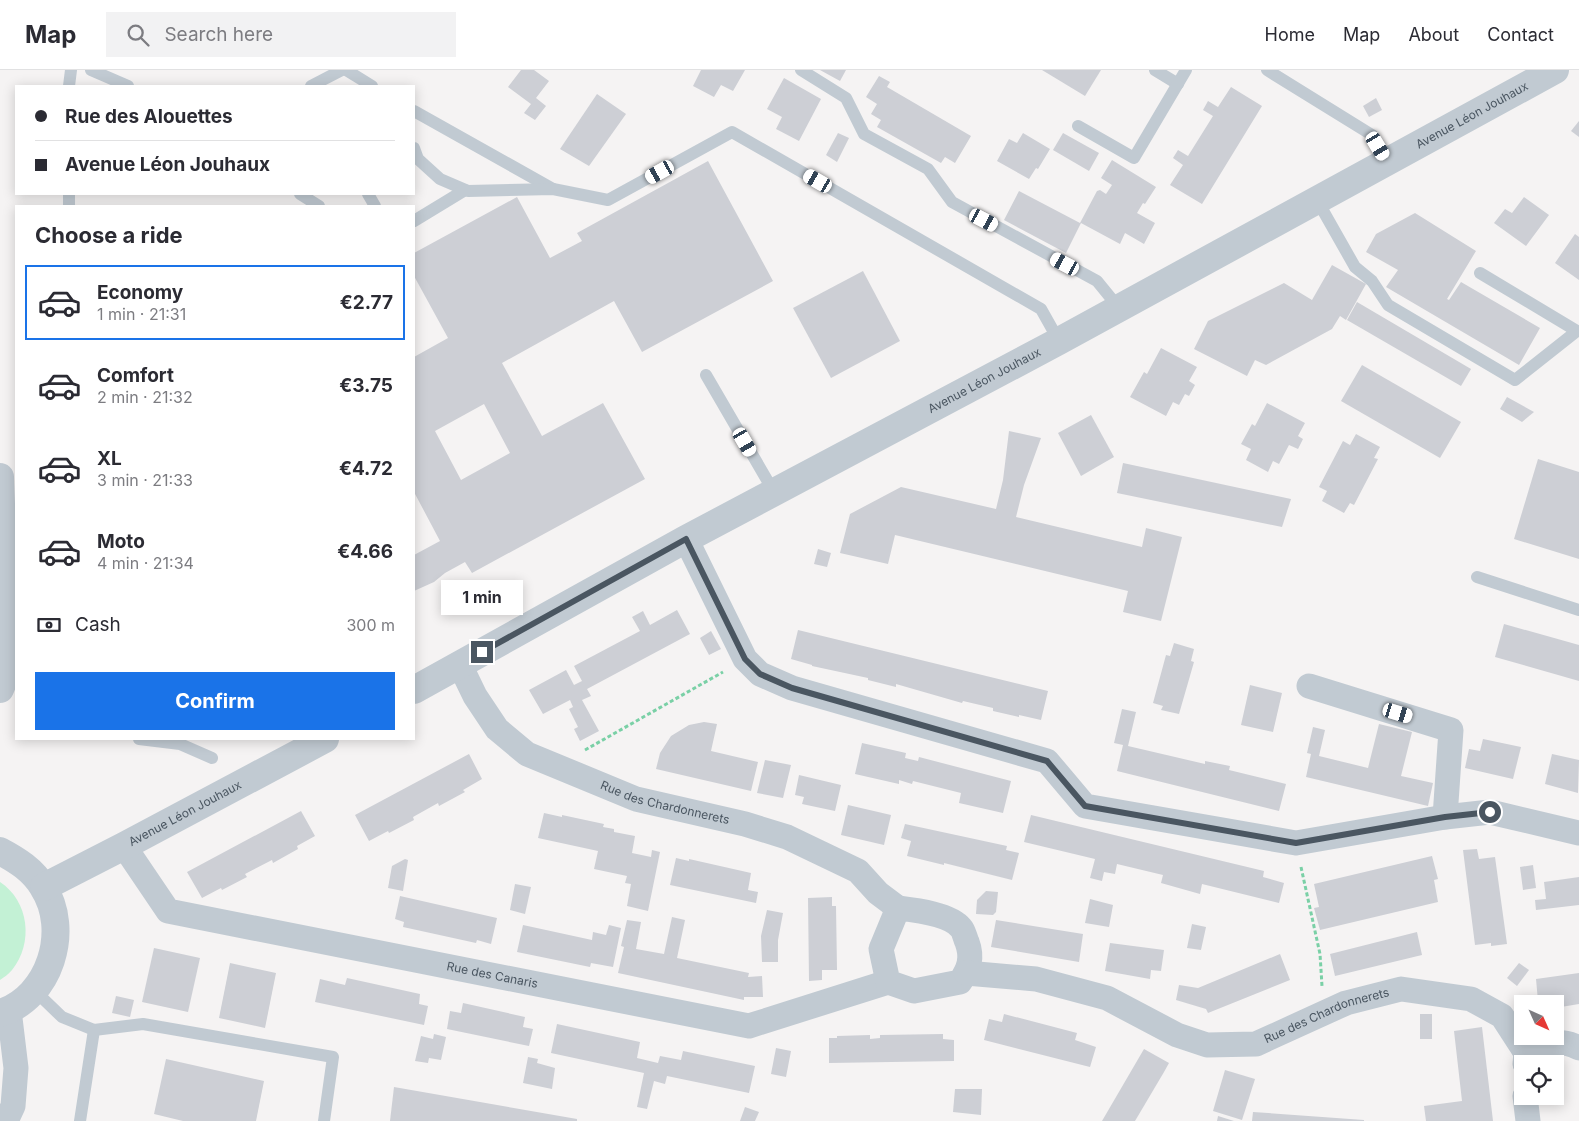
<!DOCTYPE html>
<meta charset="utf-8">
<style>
:root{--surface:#fff;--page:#f2f2f3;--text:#2b2b33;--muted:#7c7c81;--line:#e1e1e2;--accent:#1a73e8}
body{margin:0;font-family:Inter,sans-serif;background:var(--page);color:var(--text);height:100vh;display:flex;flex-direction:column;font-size:19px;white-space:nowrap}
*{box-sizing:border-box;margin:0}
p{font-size:16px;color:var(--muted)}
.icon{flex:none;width:28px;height:28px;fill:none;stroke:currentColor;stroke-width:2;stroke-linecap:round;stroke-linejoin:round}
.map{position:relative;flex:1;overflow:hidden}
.side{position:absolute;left:15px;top:135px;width:400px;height:535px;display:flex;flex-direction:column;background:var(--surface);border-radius:0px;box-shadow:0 2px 12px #0003}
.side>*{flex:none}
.banner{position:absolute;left:15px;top:15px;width:400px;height:110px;border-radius:0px;box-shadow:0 2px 12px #0003;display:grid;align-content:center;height:110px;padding:0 20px;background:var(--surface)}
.needle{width:32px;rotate:135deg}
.fabs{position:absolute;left:1514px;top:925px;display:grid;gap:10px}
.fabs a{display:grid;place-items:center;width:50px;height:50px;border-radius:0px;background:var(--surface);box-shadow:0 2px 12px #0003;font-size:25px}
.end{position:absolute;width:22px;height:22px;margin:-11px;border:6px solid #4a5661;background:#fff;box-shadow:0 0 0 2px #fff}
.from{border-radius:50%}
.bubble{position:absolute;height:35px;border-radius:0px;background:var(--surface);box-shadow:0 2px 12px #0003;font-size:16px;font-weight:700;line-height:35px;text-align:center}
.car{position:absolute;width:15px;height:30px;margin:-15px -8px;border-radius:6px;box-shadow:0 0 4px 1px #0007;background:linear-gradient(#fff 24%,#345 0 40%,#fff 0 76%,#345 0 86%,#fff 0)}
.banner b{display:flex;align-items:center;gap:18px;height:48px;font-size:19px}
.banner b+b{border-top:1px solid var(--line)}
.banner i{width:12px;height:12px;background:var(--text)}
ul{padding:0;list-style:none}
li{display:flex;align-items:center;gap:15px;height:75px;margin:0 10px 8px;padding:0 10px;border:2px solid transparent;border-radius:0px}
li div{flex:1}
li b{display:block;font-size:19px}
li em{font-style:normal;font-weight:700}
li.active{border-color:var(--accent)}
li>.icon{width:45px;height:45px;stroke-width:1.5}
h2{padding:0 20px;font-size:22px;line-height:60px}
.pay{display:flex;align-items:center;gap:12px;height:55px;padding:0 20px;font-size:19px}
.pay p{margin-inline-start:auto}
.button{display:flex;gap:10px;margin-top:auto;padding:10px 20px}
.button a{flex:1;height:58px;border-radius:0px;background:var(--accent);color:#fff;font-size:20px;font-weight:700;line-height:58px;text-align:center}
header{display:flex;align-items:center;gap:30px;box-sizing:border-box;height:70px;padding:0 25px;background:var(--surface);border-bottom:1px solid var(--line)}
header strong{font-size:24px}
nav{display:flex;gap:28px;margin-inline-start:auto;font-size:18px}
.search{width:350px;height:45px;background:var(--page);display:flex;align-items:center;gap:12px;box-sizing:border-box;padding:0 18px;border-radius:0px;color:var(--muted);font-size:19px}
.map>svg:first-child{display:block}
.green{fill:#c3f1d5}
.building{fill:#cdcfd5;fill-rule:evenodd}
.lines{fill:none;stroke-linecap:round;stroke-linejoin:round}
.path{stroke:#7ad0a6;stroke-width:3;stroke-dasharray:4 2.5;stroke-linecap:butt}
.service{stroke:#c1cad2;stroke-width:12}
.minor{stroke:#c1cad2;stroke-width:25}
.tertiary{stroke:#c1cad2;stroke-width:28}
.route{stroke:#4a5661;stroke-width:6}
.labels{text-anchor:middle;stroke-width:4;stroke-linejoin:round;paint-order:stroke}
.street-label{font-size:12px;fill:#4a5661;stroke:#fff}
</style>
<header>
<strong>Map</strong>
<div class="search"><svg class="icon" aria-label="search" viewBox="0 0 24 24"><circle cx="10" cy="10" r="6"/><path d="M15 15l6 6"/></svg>Search here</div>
<nav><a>Home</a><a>Map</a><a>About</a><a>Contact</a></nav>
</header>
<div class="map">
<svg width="1579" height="1051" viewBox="0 0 1579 1051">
<rect width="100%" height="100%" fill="#f5f3f3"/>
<path class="green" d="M 0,812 C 29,831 34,873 12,900 C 9,904 4,907 0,910 Z"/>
<g class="building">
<polygon points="521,0 534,0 549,11 536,28 546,36 535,50 524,43 531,34 508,17"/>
<polygon points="701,0 745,0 733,21 721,15 714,27 693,16"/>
<polygon points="820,0 846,0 840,11"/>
<polygon points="1042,0 1101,0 1085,26"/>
<polygon points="879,6 890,12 887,17 971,66 955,93 945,87 941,93 877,57 881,50 871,44 877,34 866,27"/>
<polygon points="784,8 821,29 799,71 776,59 782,47 767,39"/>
<polygon points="1231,17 1262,36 1202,134 1170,115 1183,95 1173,88 1178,80 1188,86 1213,46 1203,40 1208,31 1218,37"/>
<polygon points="597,24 626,44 589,96 560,79"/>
<polygon points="1376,28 1382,40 1369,47 1363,36"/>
<polygon points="1579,51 1579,67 1571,61"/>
<polygon points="838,63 849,68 837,92 826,85"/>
<polygon points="1023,63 1050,79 1038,99 1036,98 1029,109 997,91 1009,69 1017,73"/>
<polygon points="1063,63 1099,83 1089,101 1053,80"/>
<polygon points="1112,90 1156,117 1145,134 1143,133 1137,143 1155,153 1144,174 1125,163 1120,174 1081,153 1066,183 1004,150 1019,121 1080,153 1097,121 1100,120 1106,124 1112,115 1101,108"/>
<path d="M 708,91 L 773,211 L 642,282 L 614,231 L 502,293 L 542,366 L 603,333 L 645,409 L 472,503 L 465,492 L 445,503 L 434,512 L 414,521 L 414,485 L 440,471 L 414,422 L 414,287 L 448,268 L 414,206 L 414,183 L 517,127 L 550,188 L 582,171 L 577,163 ZM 484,334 L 510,383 L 461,410 L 435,361 Z"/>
<polygon points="1524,127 1549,145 1526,176 1494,153 1505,139 1512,143"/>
<polygon points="1415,143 1476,181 1447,229 1449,230 1461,212 1540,258 1519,295 1386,217 1398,200 1366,182 1376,164"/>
<polygon points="1575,164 1579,167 1579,210 1555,193"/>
<polygon points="1332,195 1366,214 1346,250 1340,246 1332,259 1266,295 1255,290 1247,306 1194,279 1208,251 1284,213 1312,230"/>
<polygon points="863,201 900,271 831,308 793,238"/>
<polygon points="1357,232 1471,299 1461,316 1347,250"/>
<polygon points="1161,278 1197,297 1189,311 1195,315 1189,326 1185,324 1179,335 1173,332 1166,346 1130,327 1144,302 1147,304"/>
<polygon points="1362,295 1461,352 1440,388 1341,331"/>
<polygon points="1507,327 1534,342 1522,352 1500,339"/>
<polygon points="1267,333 1305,353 1298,366 1303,369 1298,379 1289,375 1279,394 1273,391 1268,402 1246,390 1251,379 1241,374 1252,354 1255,356"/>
<polygon points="1091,345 1114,387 1081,406 1058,363"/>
<polygon points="1009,361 1041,368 1024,415 1016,447 1142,477 1146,458 1182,467 1161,551 1123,542 1128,521 895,465 888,494 840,483 850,444 901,417 996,439 1003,410"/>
<polygon points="1356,364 1380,377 1374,388 1378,389 1354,435 1350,433 1344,443 1322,431 1327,421 1319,417 1343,371 1350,375"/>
<polygon points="1538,389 1579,402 1579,489 1514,469"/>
<polygon points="1123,393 1291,429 1282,457 1117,423"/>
<polygon points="818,479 831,483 827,497 814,494"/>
<polygon points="677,540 690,564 587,619 591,626 582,630 599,661 580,671 574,659 578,657 569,639 573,637 570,630 543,644 529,620 566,600 574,615 582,611 574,596 640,561 632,547 643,541 650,555"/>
<polygon points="1504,554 1579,575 1579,611 1495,587"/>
<polygon points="798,560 1048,621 1041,650 1019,645 1019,647 993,641 993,638 963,631 962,633 896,614 896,617 868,610 868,608 812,596 812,595 791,589"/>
<polygon points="711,561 721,579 709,585 700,568"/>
<polygon points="1174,573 1194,579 1191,591 1194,592 1179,644 1161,640 1163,636 1153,633 1166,585 1170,586"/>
<polygon points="1250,615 1282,623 1273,662 1241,655"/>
<polygon points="1122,639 1136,642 1128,676 1205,694 1205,691 1230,696 1229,700 1286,714 1279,741 1117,701 1123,675 1114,673"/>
<polygon points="704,652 717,654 711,681 758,692 751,721 656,699 660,683 671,666 689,655"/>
<polygon points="1379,654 1412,662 1401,706 1433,713 1428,736 1306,707 1311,684 1307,683 1313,657 1325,660 1319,686 1368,698"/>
<polygon points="1483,669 1521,677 1513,709 1465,698 1469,679 1480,681"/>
<polygon points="862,673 906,683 905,688 918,691 919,687 1011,711 1003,743 959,733 961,723 913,711 912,714 899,710 899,714 855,704"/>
<polygon points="469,684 482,709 463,720 465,722 439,736 438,733 413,747 414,750 389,763 388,761 369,771 355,745"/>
<polygon points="1552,684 1579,690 1578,723 1545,714"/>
<polygon points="765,690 791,695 783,728 757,723"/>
<polygon points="799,705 841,715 835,741 802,734 804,727 795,725"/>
<polygon points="848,735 891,745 884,775 841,765"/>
<polygon points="301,741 315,766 297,776 298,779 273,793 272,790 245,804 247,807 222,820 221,818 202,828 187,802"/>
<polygon points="544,743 562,747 562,745 604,754 603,757 614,759 614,762 635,766 632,783 651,787 652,780 660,782 648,841 627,836 631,814 625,813 627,806 594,799 598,781 538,768"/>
<polygon points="1031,745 1264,801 1263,807 1284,813 1279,833 1202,814 1200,824 1161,813 1163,805 1117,794 1115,804 1104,802 1102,811 1090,808 1095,789 1024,772"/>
<polygon points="905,754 1007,776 1006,780 1019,783 1012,810 944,793 944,795 907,786 911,771 901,768"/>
<polygon points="1477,779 1479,789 1495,787 1507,874 1491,876 1491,873 1475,875 1463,780"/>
<polygon points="1432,786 1438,809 1434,810 1438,832 1320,860 1314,838 1319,837 1314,814"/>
<polygon points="676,788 689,791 689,789 751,803 748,820 758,822 756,833 670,815"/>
<polygon points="405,789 408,790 403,821 388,818 392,796"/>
<polygon points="1533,795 1536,818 1523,820 1520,797"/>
<polygon points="1579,807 1579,835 1536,840 1535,830 1546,829 1544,812"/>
<polygon points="515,814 531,817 525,844 510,840"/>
<polygon points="986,821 998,822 996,842 993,845 976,844 977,830"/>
<polygon points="400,826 497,848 491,874 477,870 476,873 403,857 404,852 395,849"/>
<polygon points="832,827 832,836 836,836 837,900 822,900 822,910 809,911 808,828"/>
<polygon points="1090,829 1113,835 1109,857 1085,853"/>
<polygon points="767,840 783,843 778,870 778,892 762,892 761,866"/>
<polygon points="672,847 685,850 677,888 749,903 748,907 762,906 763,927 744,927 744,930 618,903 624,877 621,876 627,850 641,852 636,879 664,884"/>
<polygon points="996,850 1083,864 1079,892 991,877"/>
<polygon points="1192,854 1206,857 1201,880 1187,878"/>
<polygon points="523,855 592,870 593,862 606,865 609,855 621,858 613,897 591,893 590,897 517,882"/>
<polygon points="1417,862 1422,885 1335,906 1330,884"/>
<polygon points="1110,873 1164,880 1161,901 1151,900 1150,909 1105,901"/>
<polygon points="154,878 200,888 188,942 142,932"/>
<polygon points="1280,884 1290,910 1208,943 1206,939 1176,930 1179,915 1198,918"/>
<polygon points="230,893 276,903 265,958 219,948"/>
<polygon points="1519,893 1529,900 1517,916 1507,908"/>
<polygon points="1579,903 1579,934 1555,938 1555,934 1550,934 1549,930 1538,931 1536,909"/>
<polygon points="347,908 420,924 419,934 428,936 424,955 315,932 320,909 345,915"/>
<polygon points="116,926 134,930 130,947 112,943"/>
<polygon points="463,933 525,947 523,957 533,959 529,976 447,959 450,941 461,943"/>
<polygon points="1004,944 1077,963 1075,970 1096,977 1090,997 984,970 989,949 1002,952"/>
<rect x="1420" y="944" width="12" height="25"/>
<polygon points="557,954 640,972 637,988 658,993 660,986 681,990 683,981 755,996 749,1023 667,1006 665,1014 654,1011 647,1039 637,1037 644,1003 551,983"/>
<polygon points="1482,957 1493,1051 1426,1051 1424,1036 1462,1031 1454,961"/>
<polygon points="434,964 446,967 441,990 429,988 428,993 415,991 421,966 433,969"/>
<polygon points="943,964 943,969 954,970 954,991 829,993 829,968 837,968 837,966 870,965 870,969 880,968 880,965"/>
<polygon points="776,978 791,981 786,1007 771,1004"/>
<polygon points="1144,979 1169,993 1164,1002 1135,1051 1102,1051"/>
<polygon points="528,987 538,989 537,993 555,998 552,1019 523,1013"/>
<polygon points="166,989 264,1011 256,1051 183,1051 154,1044"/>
<polygon points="1225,1000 1255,1009 1242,1050 1213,1041"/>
<polygon points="394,1017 577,1049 577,1051 390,1051"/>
<polygon points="955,1019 982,1019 981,1045 953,1042"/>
<polygon points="745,1037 759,1042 755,1051 740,1051"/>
<polygon points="1253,1042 1364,1050 1364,1051 1252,1051"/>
<polygon points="1218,1046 1234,1051 1217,1051"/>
</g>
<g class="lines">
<g class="path">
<polyline points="585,680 723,602"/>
<polyline points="1301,797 1320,884 1322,916"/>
</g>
<g class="service">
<polyline points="91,0 128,16"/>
<polyline points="346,0 372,16"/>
<polyline points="801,0 846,28 864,64 928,99 952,132 1097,211 1119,238"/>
<polyline points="1155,0 1178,14"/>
<polyline points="1267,0 1372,65 1388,91"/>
<polyline points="69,16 71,0"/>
<polyline points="311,16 342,0"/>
<polyline points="414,41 553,119"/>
<polyline points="1078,56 1134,88 1186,0"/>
<polyline points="414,78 418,89 440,109 468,121 553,119 608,130 732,62 1041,239 1059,271"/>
<polyline points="69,124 69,136"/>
<polyline points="300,124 319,136"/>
<polyline points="368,124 375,136"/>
<polyline points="1317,130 1355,197 1372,211 1388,235 1515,310 1577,261 1480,203"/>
<polyline points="414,151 465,120"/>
<polyline points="706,305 774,422"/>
<polyline points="1477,507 1579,540"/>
<polyline points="139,669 180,674 212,688"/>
<polyline points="34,920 62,947 94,960 143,954 333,987 324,1051"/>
<polyline points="80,1051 94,960"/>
</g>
<g class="minor">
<polyline points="686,469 745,589 760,604 792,618 1047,691 1085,736 1296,773 1445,747 1490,742 1579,763"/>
<path id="s1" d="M 460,595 L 475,626 L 497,659 L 527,684 L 636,729 L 745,754 L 787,767 L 858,801 L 878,823 L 898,838"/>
<polyline points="1309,616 1451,660 1445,747"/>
<path id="s2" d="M 124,776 L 168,841 L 749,956 L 888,912"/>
<path d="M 898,838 C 914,840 950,844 961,858 C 964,861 965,868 967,872 C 973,888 969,899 960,912 L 914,921 L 888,912 L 881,879 Z"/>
<path id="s3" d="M 966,903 L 1036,909 L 1107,928 L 1177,965 L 1207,975 L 1256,974 L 1346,933 L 1401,919 L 1471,929 L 1502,946 L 1526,983"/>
<path d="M 1525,994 L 1526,983 C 1543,973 1560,968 1579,978"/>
<polyline points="1525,1026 1528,1051"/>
<polyline points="6,1051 13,1036 16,998 9,940"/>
</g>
<g class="tertiary">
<polyline points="0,407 4,515 5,607 0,619"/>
<path id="s4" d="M 414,620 L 686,469 L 1059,271 L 1555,0"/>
<path d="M 0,781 C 17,790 33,800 43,817 C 71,860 50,928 0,943"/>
<path id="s5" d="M 44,817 L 124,776 L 325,669"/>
</g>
</g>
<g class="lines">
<polyline class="route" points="482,582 686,469 745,589 760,604 792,618 1047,691 1085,736 1296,773 1445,747 1490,742"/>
</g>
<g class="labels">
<g class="street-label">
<text dy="4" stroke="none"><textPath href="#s4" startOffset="1204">Avenue Léon Jouhaux</textPath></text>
<text dy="4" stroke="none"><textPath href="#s4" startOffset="649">Avenue Léon Jouhaux</textPath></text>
<text dy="4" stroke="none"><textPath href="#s1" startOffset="260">Rue des Chardonnerets</textPath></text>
<text dy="4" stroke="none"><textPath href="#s5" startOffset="159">Avenue Léon Jouhaux</textPath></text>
<text dy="4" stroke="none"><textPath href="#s2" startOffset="409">Rue des Canaris</textPath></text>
<text dy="4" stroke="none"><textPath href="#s3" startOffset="380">Rue des Chardonnerets</textPath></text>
</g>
</g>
</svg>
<div class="fabs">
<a><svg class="needle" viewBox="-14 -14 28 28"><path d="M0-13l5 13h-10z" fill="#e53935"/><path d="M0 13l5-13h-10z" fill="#7c7c81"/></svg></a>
<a><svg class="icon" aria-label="locate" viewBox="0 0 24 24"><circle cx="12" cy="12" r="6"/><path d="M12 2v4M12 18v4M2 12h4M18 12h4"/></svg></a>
</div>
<i class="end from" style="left:1490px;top:742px"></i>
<i class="end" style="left:482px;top:582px"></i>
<div class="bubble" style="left:441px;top:510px;width:82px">1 min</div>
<i class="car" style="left:1378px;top:76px;rotate:149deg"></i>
<i class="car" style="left:660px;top:102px;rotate:241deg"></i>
<i class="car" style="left:818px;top:111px;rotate:300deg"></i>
<i class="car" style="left:984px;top:150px;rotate:118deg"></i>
<i class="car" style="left:1065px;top:194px;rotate:298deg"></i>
<i class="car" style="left:745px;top:372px;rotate:150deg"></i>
<i class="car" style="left:1398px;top:643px;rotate:107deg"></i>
<div class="banner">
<b><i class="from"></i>Rue des Alouettes</b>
<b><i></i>Avenue Léon Jouhaux</b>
</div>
<section class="side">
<h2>Choose a ride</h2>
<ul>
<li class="active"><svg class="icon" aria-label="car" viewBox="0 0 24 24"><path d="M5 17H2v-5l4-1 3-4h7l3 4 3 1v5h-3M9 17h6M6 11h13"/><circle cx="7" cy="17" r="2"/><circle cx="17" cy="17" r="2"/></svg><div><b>Economy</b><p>1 min · 21:31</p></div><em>€2.77</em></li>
<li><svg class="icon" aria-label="car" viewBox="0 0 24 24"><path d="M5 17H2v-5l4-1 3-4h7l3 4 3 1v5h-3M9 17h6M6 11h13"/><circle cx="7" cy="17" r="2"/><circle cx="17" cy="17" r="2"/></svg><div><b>Comfort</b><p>2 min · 21:32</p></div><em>€3.75</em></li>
<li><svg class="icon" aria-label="car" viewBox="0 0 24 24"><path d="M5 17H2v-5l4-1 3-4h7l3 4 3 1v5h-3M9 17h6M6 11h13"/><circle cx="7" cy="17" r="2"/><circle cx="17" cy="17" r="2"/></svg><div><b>XL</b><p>3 min · 21:33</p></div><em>€4.72</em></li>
<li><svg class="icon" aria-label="car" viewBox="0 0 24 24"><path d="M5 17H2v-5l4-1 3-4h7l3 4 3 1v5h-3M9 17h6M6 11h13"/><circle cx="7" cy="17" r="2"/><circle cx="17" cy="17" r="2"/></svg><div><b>Moto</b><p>4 min · 21:34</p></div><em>€4.66</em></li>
</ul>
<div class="pay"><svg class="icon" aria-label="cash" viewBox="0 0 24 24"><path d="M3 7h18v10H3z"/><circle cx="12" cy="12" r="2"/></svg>Cash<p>300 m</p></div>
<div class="button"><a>Confirm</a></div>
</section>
</div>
